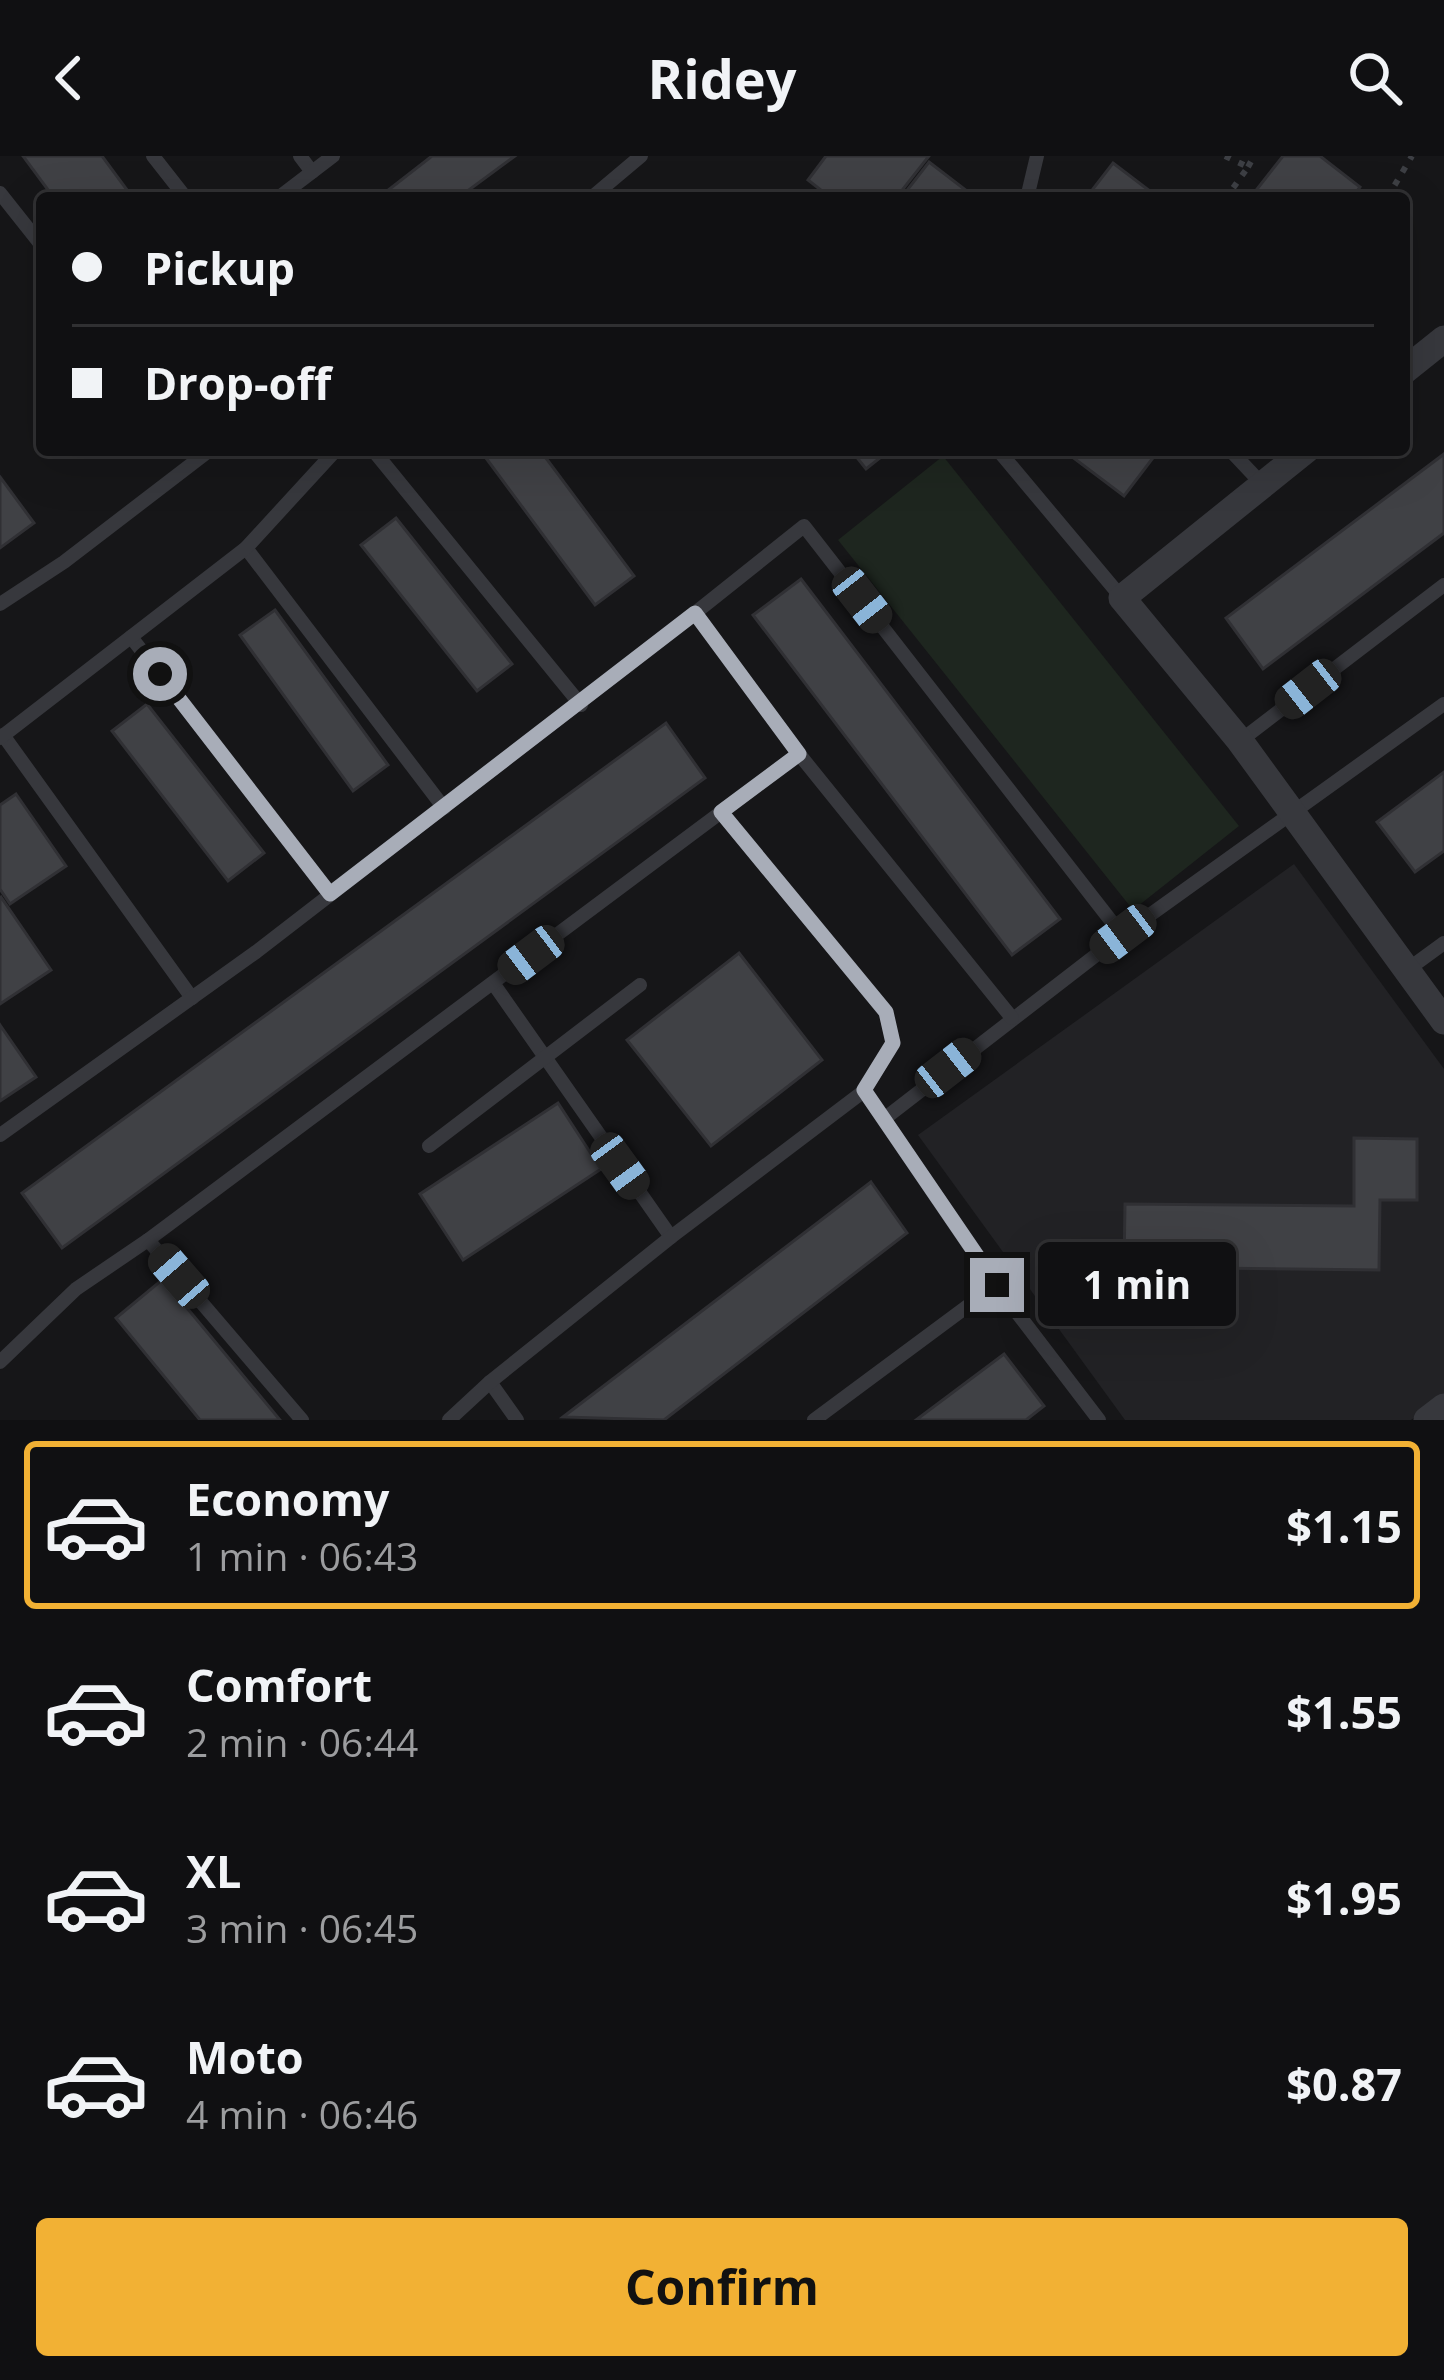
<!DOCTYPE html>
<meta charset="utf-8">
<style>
:root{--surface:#101012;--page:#19191b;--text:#f1f3f6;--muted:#9c9d9f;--line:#303032;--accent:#f2b134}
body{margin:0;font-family:"Open Sans",sans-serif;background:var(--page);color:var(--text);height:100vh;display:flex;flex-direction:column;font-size:45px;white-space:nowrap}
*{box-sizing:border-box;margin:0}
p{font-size:39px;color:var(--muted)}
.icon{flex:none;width:66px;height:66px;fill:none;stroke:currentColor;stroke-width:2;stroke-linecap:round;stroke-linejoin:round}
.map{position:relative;height:1264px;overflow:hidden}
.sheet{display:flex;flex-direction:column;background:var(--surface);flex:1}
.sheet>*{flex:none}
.hud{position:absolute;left:36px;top:36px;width:1374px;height:264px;border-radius:12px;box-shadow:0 12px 48px #0002,0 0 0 3px var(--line);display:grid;align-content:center;height:264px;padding:0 36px;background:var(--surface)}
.end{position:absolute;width:54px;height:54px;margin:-27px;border:15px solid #a8adb8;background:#111;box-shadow:0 0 0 6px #111}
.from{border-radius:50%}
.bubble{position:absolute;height:84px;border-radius:12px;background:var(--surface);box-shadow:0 12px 48px #0002,0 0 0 3px var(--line);font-size:39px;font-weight:700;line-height:84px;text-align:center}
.car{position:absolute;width:36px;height:72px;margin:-36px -18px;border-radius:15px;box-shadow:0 0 9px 3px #0007;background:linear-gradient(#222 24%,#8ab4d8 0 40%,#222 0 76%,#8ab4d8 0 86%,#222 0)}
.hud b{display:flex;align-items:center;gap:42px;height:114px;font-size:45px}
.hud b+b{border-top:3px solid var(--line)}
.hud i{width:30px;height:30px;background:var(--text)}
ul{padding:21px 0 0;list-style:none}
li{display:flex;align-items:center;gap:36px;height:168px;margin:0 24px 18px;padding:0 12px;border:6px solid transparent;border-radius:12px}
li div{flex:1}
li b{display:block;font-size:45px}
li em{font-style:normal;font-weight:700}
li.on{border-color:var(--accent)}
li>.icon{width:108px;height:108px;stroke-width:1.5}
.action{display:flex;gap:24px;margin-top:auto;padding:24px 36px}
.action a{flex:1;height:138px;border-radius:12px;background:var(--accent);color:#111;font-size:48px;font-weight:700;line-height:138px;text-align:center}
header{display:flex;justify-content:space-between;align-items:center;height:156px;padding:0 36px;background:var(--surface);font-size:54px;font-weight:700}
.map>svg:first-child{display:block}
.built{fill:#222225}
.green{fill:#1e261f}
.building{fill:#404145;stroke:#303034;stroke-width:3}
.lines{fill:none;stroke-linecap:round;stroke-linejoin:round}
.path{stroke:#3d3f44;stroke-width:6;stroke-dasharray:6 9;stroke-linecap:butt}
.service{stroke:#37383d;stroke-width:14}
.minor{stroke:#37383d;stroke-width:27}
.route{stroke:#a8adb8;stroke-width:15}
</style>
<header><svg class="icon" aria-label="back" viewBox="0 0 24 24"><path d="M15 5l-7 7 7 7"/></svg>Ridey<svg class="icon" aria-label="search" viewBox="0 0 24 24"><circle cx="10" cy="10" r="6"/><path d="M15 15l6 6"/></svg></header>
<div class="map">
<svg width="1444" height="1264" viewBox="0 0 1444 1264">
<rect width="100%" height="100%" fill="#161618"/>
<polygon class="built" points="1294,708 1444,913 1444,1240 1411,1264 1125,1264 918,979"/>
<polygon class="green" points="943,300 1239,670 1133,754 838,384"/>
<g class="building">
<polygon points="23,0 102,0 133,42 54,42"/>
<polygon points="432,0 515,0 458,42 378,42"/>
<polygon points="826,0 929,0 896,42 831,42 808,24"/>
<polygon points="1283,0 1320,0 1360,31 1352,42 1250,42"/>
<polygon points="929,6 976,42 901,42"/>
<polygon points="1113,7 1159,42 1086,42"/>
<polygon points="489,294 540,294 634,420 595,449 483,298"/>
<polygon points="851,294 890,294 866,313"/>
<polygon points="1063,294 1159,294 1124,340"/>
<polygon points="1444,298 1444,377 1263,513 1226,462"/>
<polygon points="0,321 34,367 0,392"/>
<polygon points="396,362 512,508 477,535 361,389"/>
<polygon points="801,423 1060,763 1012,799 753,459"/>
<polygon points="275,454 388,609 353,635 240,479"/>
<polygon points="147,548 264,697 228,725 112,575"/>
<polygon points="666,567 705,622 62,1092 22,1037"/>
<polygon points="1444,616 1444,695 1415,716 1377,666"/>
<polygon points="16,638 66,710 10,748 0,733 0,649"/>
<polygon points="1,741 51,814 0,848 0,742"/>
<polygon points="739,797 822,904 711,990 627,884"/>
<polygon points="0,869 36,921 0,945"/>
<polygon points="558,947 601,1013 463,1104 420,1038"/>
<polygon points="1354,982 1417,983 1417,1044 1380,1044 1379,1114 1124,1111 1125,1048 1354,1050"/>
<polygon points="871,1026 907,1077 664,1264 563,1261"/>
<polygon points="163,1123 280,1264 200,1264 116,1162"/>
<polygon points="1004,1198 1044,1250 1026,1264 916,1264"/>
</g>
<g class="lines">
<g class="path">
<polyline points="1225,0 1248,11 1226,42"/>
<polyline points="1248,11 1254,0"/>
<polyline points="1387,42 1412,0"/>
</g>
<g class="service">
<polyline points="153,0 186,42"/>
<polyline points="300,0 312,16"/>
<polyline points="0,37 42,90"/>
<polyline points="278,42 333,0"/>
<polyline points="591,42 641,0"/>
<polyline points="1027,42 1037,0"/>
<polyline points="373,294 581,549"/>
<polyline points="998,294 1122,442"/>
<polyline points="1230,294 1263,329"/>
<polyline points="246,392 444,652"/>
<polyline points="0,448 64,406 210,294"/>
<polyline points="695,457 804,370 1122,779"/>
<polyline points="131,481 330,738"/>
<polyline points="3,579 192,842"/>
<polyline points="0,582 246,392 336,294"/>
<polyline points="1240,585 1444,429"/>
<polyline points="1407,814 1444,787"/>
<polyline points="493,827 671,1081"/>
<polyline points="864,935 996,1129 1099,1264"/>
<polyline points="884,963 1122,779 1444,548"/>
<polyline points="0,979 256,796 695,457 799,598 1012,862"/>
<polyline points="429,990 640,829"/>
<polyline points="148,1084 302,1264"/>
<polyline points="0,1206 76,1133 148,1084 799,598"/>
<polyline points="490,1226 517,1264"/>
<polyline points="449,1264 490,1226 671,1081 864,935 893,887 886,857 721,656"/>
<polyline points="814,1264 996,1129"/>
</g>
<g class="minor">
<polyline points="1404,215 1444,183"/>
<polyline points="1306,294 1122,442 1240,585 1444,865"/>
<polyline points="1427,1264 1444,1251"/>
</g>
</g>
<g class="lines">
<polyline class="route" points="160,518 330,738 695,457 799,598 721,656 886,856 893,887 864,934 997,1129"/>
</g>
</svg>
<i class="end from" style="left:160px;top:518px"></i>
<i class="end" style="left:997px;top:1129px"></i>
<div class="bubble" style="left:1038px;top:1086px;width:198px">1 min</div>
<i class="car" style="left:862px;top:444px;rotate:142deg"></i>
<i class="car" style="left:1308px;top:533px;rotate:232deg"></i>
<i class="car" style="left:1123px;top:778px;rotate:233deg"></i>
<i class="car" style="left:531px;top:799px;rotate:233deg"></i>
<i class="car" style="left:948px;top:912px;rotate:52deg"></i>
<i class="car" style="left:620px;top:1010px;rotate:144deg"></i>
<i class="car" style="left:179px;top:1120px;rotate:319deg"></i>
<div class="hud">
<b><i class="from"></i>Pickup</b>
<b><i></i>Drop-off</b>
</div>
</div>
<section class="sheet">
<ul>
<li class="on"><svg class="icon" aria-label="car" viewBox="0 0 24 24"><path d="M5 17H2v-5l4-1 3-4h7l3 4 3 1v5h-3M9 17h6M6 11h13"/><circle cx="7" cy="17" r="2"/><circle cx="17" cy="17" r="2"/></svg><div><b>Economy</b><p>1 min · 06:43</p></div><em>$1.15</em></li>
<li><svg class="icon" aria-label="car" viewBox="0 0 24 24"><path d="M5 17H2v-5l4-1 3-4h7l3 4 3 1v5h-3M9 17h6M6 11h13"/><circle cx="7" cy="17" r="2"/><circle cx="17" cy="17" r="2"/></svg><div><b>Comfort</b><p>2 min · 06:44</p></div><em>$1.55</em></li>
<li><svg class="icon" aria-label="car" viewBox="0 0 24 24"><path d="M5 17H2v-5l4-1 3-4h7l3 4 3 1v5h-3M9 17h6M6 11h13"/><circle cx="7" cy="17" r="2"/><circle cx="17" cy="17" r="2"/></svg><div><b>XL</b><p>3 min · 06:45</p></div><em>$1.95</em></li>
<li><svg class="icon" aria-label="car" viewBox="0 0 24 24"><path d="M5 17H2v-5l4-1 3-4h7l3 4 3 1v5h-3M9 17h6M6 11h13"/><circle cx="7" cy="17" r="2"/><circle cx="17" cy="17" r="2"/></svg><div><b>Moto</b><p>4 min · 06:46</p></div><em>$0.87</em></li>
</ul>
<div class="action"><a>Confirm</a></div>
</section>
